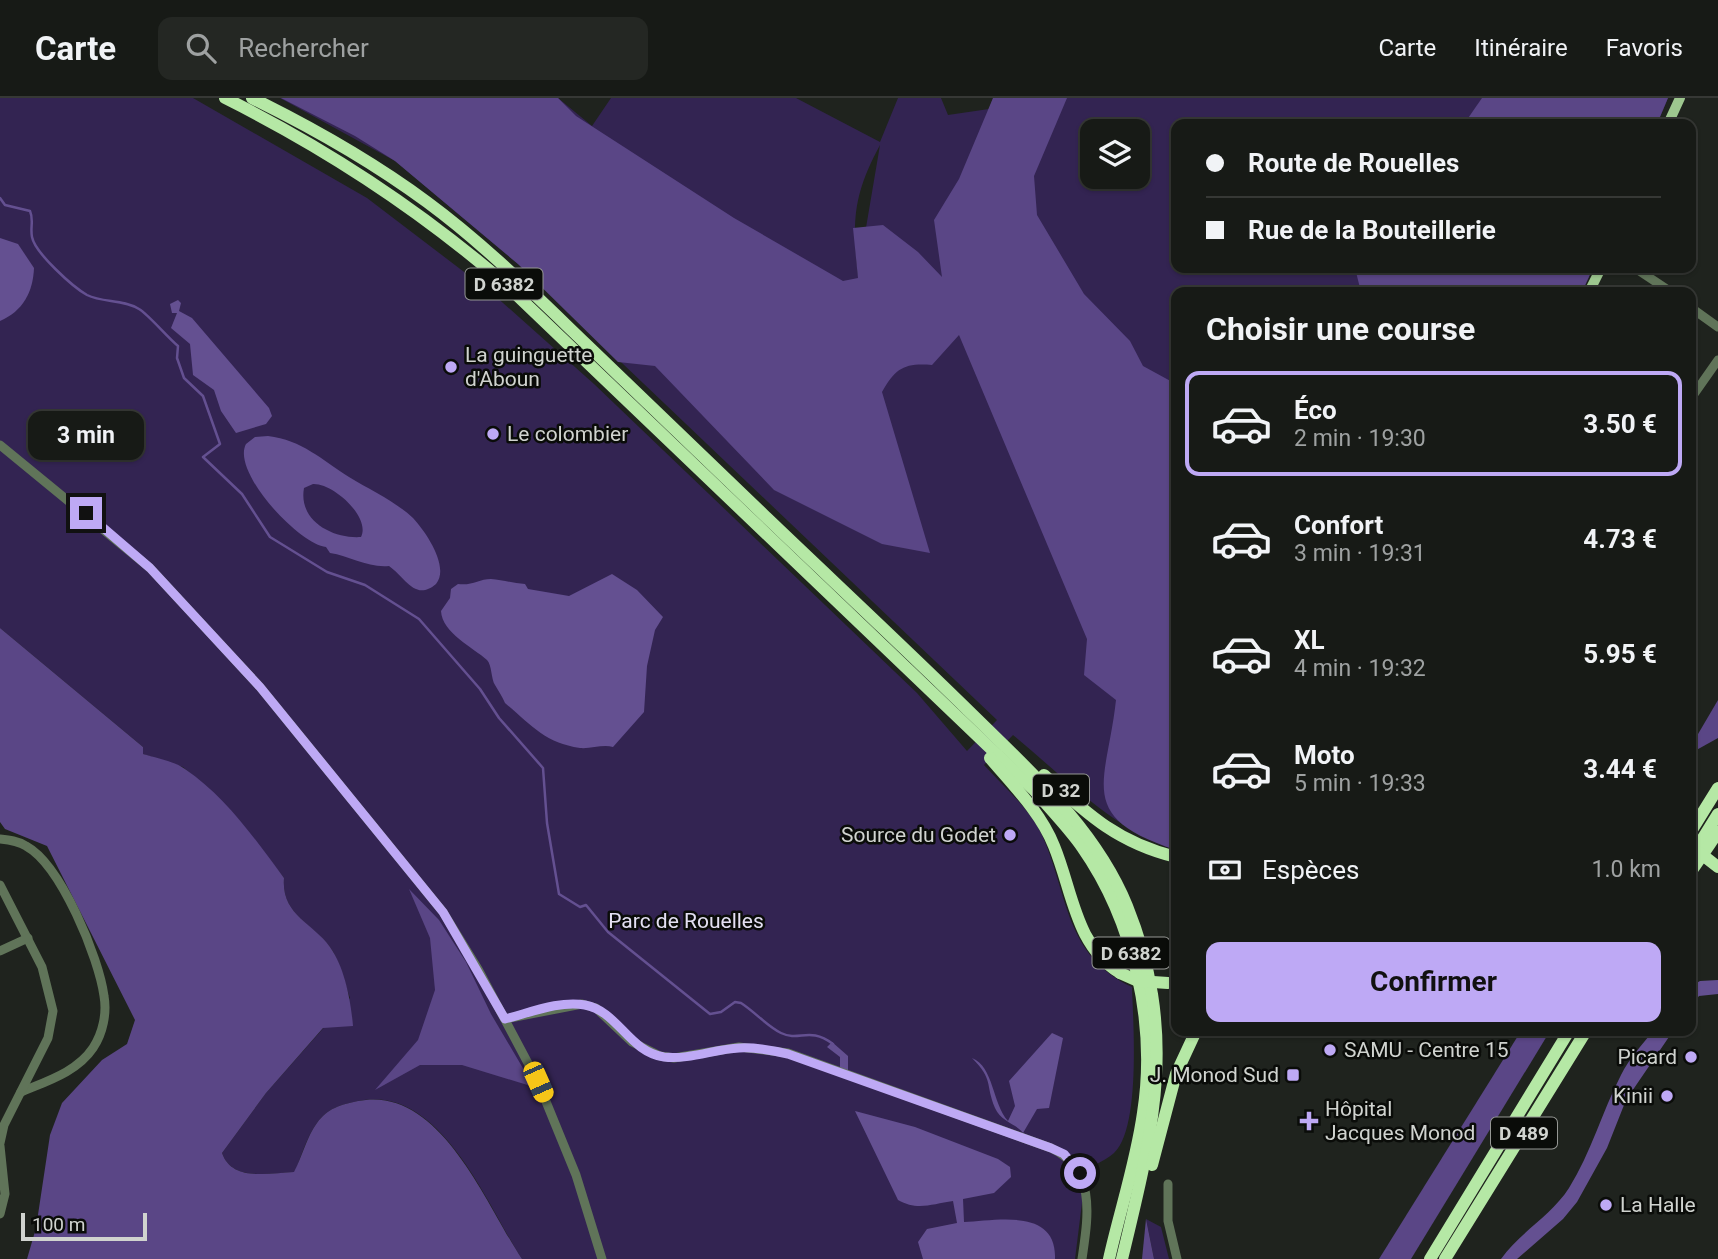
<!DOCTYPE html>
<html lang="fr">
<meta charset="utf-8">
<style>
:root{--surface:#171a16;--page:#242723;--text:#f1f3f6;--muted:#9ea1a1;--line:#363835;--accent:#bea9f5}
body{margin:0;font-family:Roboto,sans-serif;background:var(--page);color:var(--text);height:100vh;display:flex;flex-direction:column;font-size:26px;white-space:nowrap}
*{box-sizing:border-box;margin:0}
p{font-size:23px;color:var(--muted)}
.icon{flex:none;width:38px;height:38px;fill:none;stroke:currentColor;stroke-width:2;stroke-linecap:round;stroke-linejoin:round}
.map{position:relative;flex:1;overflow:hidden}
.details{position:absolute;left:1171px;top:189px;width:525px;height:749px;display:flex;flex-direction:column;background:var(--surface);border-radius:14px;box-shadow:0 2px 5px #0004,0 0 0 2px var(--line)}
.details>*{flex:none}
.banner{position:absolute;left:1171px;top:21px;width:525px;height:154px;border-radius:14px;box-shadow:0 2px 5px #0004,0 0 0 2px var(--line);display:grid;align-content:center;height:154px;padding:0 35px;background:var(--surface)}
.buttons{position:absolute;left:1080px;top:21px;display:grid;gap:14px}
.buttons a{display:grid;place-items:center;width:70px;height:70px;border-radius:14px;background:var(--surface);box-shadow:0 2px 5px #0004,0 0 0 2px var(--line);font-size:35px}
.scale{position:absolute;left:21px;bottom:18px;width:126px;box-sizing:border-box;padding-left:7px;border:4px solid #d0d3cf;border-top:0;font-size:19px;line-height:24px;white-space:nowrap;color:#d0d3cf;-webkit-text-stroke:5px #0a0c09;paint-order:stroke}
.end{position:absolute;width:32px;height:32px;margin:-16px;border:9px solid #bea9f5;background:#111;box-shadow:0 0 0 4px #111}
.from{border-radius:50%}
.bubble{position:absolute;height:49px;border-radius:14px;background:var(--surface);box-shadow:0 2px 5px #0004,0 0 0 2px var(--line);font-size:23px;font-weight:700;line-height:49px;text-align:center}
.car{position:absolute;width:21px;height:42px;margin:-21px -10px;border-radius:9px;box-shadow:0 0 5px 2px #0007;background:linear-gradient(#f5c518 24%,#345 0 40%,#f5c518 0 76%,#345 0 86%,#f5c518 0)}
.banner b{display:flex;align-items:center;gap:24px;height:66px;font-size:26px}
.banner b+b{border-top:2px solid var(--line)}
.banner i{width:18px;height:18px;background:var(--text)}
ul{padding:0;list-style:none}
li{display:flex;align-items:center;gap:21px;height:105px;margin:0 14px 10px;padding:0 21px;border:4px solid transparent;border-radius:14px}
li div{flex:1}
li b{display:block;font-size:26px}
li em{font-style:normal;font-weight:700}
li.current{border-color:var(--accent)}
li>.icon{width:63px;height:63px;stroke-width:1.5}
h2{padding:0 35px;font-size:32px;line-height:84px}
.pay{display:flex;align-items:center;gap:18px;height:77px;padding:0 35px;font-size:26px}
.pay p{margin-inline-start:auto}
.primary-button{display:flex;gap:14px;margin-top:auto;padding:14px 35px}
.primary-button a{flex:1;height:80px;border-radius:14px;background:var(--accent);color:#111;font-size:28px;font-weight:700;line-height:80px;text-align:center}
header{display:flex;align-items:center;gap:42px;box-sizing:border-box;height:98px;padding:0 35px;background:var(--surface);border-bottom:2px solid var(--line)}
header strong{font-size:33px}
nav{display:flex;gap:38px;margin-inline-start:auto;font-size:24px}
.search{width:490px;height:63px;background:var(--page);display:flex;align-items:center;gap:18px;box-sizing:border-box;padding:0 24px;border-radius:14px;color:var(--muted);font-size:26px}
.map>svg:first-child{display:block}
.green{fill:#332452;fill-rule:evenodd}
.forest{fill:#5a4686}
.water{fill:#645091;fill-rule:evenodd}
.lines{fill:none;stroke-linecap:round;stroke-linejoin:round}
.stream{stroke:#645091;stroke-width:2.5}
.minor{stroke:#607459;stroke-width:9}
.major{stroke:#9dc78f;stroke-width:10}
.highway{stroke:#b5e8a5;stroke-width:12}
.highway-bridge{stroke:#b5e8a5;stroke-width:12}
.route{stroke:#bea9f5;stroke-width:9}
.poi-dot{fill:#bea9f5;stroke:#0a0c09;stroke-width:2.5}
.labels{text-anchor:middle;stroke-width:5;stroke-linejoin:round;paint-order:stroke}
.shield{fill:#0a0c09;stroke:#959794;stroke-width:2}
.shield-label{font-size:19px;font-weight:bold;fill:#d0d3cf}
.poi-label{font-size:21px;fill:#d0d3cf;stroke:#0a0c09;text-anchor:start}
.park-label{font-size:21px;fill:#e4e0f3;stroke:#0a0c09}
</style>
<header>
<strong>Carte</strong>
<div class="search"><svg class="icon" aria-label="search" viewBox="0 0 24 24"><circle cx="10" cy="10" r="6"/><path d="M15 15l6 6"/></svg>Rechercher</div>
<nav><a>Carte</a><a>Itinéraire</a><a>Favoris</a></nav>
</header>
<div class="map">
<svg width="1718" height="1161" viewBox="0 0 1718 1161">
<rect width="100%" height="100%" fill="#1f231e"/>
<g class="green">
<path d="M 0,0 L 193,0 L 367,100 L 493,196 L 594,286 L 917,595 L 967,653 L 997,622 L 518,166 L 395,63 L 280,0 L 558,0 L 592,28 L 611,0 L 796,0 L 880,44 L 898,0 L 941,0 L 948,17 L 989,11 L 993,0 L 1668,0 L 1657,26 L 1176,26 L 1176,170 L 1593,170 L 1582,194 L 1176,194 L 1176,752 C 1113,732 1063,678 1013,637 L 984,667 C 1003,688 1030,711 1042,737 C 1069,798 1064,857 1132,889 C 1133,924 1141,1030 1114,1055 C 1104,1064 1087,1070 1075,1076 L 1083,1097 L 1075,1161 L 522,1161 C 487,1107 440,985 358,1003 C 340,1007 328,1010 317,1025 C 307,1038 301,1059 295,1074 C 269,1075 232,1084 222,1055 L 266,995 L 350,900 C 344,884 340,862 330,849 C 311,824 281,816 284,780 L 239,722 L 211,693 L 183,669 L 143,656 L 143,649 L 0,530 ZM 1092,33 L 1138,33 L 1138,79 L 1092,79 ZM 880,47 L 858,177 C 852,123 853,97 880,47 Z"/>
<polygon points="1146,1121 1161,1129 1169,1161 1154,1161"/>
</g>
<g class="forest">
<path d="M 281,0 L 558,0 L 576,18 L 734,120 L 843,183 L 858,180 L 853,130 L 883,127 L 918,154 L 942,179 L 934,122 L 959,81 L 993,0 L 1067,0 L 1034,78 L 1037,117 L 1084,196 L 1130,243 L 1143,268 L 1176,286 L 1176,752 C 1074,719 1107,685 1116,602 L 1084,577 L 1087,541 L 959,237 L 932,267 C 904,265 896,270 882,294 L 930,455 L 882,446 L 774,392 L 655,268 L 618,264 L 518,166 L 395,63 L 355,38 Z"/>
<polygon points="1482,0 1668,0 1657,26 1464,26"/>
<polygon points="1355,170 1593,170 1582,194 1361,194"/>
<path d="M 0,530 L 143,649 L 143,656 C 156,660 174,663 185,671 C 225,698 256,742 284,780 C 281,817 312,824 330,849 C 345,870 351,904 353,928 L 323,930 L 266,995 L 222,1055 C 232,1084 269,1075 294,1074 C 302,1059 307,1038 317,1025 C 328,1010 340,1007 358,1003 C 440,986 486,1107 522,1161 L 27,1161 L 36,1130 L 50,1037 L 62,1005 L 102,962 L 127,946 L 135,922 L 47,748 L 5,731 L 0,724 Z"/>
<polygon points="1718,602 1718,640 1691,655 1691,648"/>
<polygon points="409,791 439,822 466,864 491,916 534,989 462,967 420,967 375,992 418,942 435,892 430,840"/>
<polygon points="1521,933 1550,933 1411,1161 1379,1161"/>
<polygon points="1146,1121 1154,1161 1142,1161"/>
</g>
<g class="water">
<path d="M 0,140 L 18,146 L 34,170 C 33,194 23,213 0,223 Z"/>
<polygon points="178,202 181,205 179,213 192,220 269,310 272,318 266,326 236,335 221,313 214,292 193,277 190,246 171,230 177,215 172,215 170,206"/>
<path d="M 268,338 C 302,342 322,362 349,379 C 370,392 395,403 413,420 C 426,434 450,469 436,486 C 415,504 405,479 389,468 C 368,470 350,458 330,455 L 326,449 C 299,446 231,374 246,346 L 255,339 ZM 313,386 C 333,385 371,419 361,439 C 333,441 298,423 304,390 Z"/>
<path d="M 612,476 L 637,492 L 663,519 L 655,532 L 647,568 L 644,614 L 613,649 C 603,646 591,651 580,650 C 545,645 531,627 505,605 C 502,598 499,594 495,587 C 491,581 492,567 487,562 C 474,550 442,535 441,513 L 450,500 L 451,491 L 458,486 C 472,488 479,481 491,481 C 502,482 513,485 525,486 L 528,491 L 569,498 Z"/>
<polygon points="1718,882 1718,896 1699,898 1691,908 1691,888 1700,883"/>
<path d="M 1653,933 L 1673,933 L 1626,1002 L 1607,1050 L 1577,1104 L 1563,1121 L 1517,1161 L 1501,1161 C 1520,1134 1551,1118 1569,1090 C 1591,1055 1602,1014 1621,977 C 1629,961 1642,947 1653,933 Z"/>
<path d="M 1052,935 L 1063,940 L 1049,1010 L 1037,1011 L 1023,1035 C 1017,1026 1001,1024 995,1010 C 985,986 994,982 972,960 C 994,969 992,1005 1008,1023 L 1015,1008 L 1009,983 Z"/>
<polygon points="832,944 848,958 848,976 840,973 840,959 827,949"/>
<path d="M 855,1013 L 915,1029 L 998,1061 L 1010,1069 L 1011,1079 L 994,1095 L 963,1101 L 964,1124 C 996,1123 1057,1109 1055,1161 L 923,1161 L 918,1144 L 927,1131 L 957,1125 L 953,1103 C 932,1106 917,1113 898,1102 Z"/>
</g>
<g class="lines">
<path class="stream" d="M 0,100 L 5,107 L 30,113 C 34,122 30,129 32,139 C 35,155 73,189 87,197 C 103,205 123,201 139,211 C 149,217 167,239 178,248 L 177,260 L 184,280 L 203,298 L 220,346 L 203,359 L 242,396 L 270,439 L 327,474 L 365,487 L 419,521 L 480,591 L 499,620 L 543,670 L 547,725 L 559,796 L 580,809 L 586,807 L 608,834 L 710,916 L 721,914 L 735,904 L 741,905 C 755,914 767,928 781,935 C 800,944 809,928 833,946"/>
<g class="minor">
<polyline points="1635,170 1671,194"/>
<polyline points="1690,209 1718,229"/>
<polyline points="1692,299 1718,262"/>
<polyline points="0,347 150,470 260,589 443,814 478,871 538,984 576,1077 602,1161"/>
<path d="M 0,741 C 9,742 18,743 26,748 C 61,767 99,860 104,898 C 107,915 103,935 93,950 C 77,974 47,983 21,994"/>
<polyline points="0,787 42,869 53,913 48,940 4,1027 0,1045"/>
<polyline points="0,853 28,840"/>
<path d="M 505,921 L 582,906 L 596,910 L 632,944 L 660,958 L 674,960 L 739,949 L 788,955 L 1051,1050 C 1097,1072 1088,1119 1082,1161"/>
<polyline points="0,1048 5,1096 0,1116"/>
<polyline points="1168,1086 1168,1123 1177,1161"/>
</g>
<g class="major">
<polyline points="1668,26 1680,0"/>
<polyline points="1589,194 1601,170"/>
</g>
<g class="highway">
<path d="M 225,0 C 325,50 417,110 502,183 L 1034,692 C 1050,711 1068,729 1082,749 C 1134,823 1157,926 1143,1015 C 1136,1065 1120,1112 1109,1161"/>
<path d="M 252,0 C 313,30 373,64 427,104 C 484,146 534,196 585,245 C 646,303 706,361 766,419 C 836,486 907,552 976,620 C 1033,676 1096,732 1127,808 C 1179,937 1153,1032 1122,1161"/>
<path d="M 990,660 C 1013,687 1041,715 1054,748 C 1073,794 1075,847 1120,875"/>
<path d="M 1044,677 C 1087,716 1118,745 1176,759"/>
<polyline points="1690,735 1718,690"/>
<polyline points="1690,761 1718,716"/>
<polyline points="1690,775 1718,734"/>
<polyline points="1152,1067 1176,976 1196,933"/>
<polyline points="1430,1161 1569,933"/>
<polyline points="1445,1161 1586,933"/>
</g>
<g class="highway-bridge">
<polyline points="1690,753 1700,755 1718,769"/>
<polyline points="1120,875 1138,883 1168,885"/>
</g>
</g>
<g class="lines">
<path class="route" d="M 86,415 L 150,470 L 260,589 L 443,814 L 505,921 C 529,915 560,902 585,907 C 618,913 629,954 664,959 C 689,962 715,951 739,950 C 756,949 771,952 788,956 L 1051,1050 L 1064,1056 L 1080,1075"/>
</g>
<g class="poi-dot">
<circle cx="451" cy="269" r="7"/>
<circle cx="493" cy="336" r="7"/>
<circle cx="1010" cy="737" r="7"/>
<circle cx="1330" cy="952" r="7"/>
<circle cx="1691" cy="959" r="7"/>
<rect x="1286" y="970" width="14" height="14" rx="3.5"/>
<circle cx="1667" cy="998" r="7"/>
<path d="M1305.5 1012.5h7v7h7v7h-7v7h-7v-7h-7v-7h7z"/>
<circle cx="1606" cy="1107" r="7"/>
</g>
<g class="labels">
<g class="shield">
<rect x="465.5" y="170.5" width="77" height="31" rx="5"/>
<rect x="1033" y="676.5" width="56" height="31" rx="5"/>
<rect x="1092.5" y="839.5" width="77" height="31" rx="5"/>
<rect x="1491" y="1019.5" width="66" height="31" rx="5"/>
</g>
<g class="shield-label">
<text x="504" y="193">D 6382</text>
<text x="1061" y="699">D 32</text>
<text x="1131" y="862">D 6382</text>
<text x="1524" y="1042">D 489</text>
</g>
<g class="poi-label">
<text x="465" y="264">La guinguette<tspan x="465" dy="24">d'Aboun</tspan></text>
<text x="507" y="343">Le colombier</text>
<text x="996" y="744" text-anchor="end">Source du Godet</text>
<text x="1344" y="959">SAMU - Centre 15</text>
<text x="1677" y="966" text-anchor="end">Picard</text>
<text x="1279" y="984" text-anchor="end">J. Monod Sud</text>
<text x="1653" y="1005" text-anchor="end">Kinii</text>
<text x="1325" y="1018">Hôpital<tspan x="1325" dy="24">Jacques Monod</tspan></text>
<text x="1620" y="1114">La Halle</text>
</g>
<g class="park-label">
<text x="686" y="830">Parc de Rouelles</text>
</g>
</g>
</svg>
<div class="buttons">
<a><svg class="icon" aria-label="layers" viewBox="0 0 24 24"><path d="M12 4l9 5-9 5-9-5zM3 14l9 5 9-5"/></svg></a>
</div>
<div class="scale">100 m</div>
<i class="end from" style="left:1080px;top:1075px"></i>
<i class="end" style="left:86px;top:415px"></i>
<div class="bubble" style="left:28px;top:313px;width:116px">3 min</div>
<i class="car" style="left:538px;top:984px;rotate:156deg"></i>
<div class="banner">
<b><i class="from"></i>Route de Rouelles</b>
<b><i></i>Rue de la Bouteillerie</b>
</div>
<section class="details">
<h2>Choisir une course</h2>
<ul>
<li class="current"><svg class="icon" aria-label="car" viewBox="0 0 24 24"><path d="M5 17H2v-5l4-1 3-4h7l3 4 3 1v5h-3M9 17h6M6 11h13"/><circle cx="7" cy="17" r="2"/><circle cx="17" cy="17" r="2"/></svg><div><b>Éco</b><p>2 min · 19:30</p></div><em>3.50 €</em></li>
<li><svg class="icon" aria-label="car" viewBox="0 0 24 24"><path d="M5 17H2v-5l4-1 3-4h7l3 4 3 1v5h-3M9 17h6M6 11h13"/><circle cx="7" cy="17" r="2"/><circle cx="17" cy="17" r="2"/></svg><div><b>Confort</b><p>3 min · 19:31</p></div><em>4.73 €</em></li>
<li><svg class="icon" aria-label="car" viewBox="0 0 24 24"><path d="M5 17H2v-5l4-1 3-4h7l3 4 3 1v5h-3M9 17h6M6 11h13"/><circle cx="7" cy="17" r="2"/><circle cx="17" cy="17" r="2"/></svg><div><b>XL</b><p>4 min · 19:32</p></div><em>5.95 €</em></li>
<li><svg class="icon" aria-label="car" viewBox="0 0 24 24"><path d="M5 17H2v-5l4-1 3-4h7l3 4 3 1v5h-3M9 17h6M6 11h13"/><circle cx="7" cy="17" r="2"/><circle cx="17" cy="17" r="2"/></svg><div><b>Moto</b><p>5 min · 19:33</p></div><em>3.44 €</em></li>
</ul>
<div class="pay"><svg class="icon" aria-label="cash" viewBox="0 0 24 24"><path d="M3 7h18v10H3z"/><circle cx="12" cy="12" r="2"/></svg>Espèces<p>1.0 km</p></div>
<div class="primary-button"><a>Confirmer</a></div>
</section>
</div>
